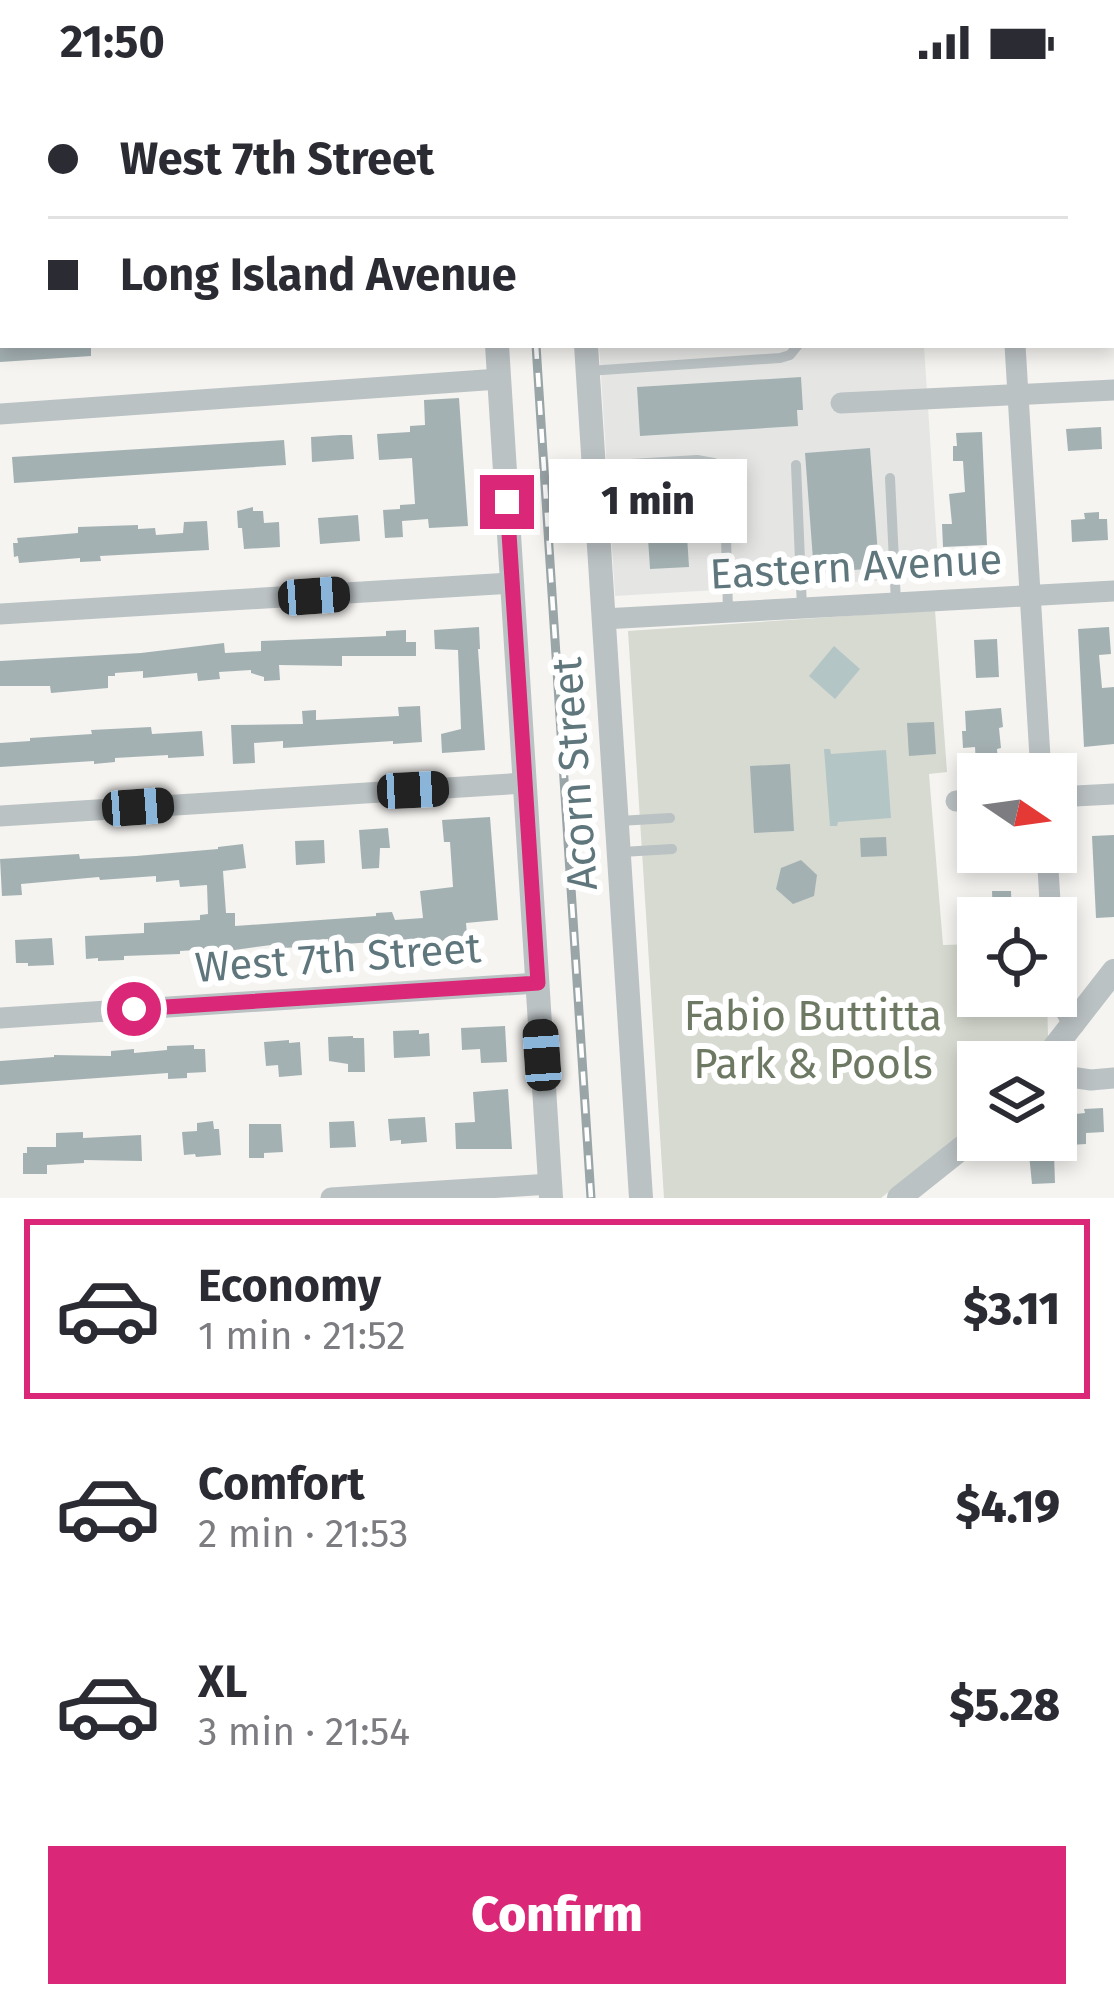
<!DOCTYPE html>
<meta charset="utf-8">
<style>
:root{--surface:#fff;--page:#f2f2f3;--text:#2b2b33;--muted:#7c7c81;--line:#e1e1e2;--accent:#db2777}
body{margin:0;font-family:"Fira Sans",sans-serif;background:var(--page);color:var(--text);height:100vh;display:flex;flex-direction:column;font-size:45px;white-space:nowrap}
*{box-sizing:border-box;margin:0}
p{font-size:39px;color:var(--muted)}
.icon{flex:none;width:66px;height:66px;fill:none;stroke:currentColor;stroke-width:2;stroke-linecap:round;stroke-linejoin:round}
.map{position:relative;height:1114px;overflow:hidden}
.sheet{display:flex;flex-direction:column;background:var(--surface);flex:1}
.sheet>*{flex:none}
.guide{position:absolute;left:0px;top:0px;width:1116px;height:264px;box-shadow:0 6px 18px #0003;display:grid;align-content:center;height:264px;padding:0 48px;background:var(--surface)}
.needle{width:78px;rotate:103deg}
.fabs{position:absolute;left:957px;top:669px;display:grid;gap:24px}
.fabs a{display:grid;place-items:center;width:120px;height:120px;border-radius:0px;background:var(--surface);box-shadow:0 6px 18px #0003;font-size:60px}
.end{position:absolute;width:54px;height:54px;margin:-27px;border:15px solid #db2777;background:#fff;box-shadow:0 0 0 6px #fff}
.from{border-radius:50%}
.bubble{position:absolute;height:84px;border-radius:0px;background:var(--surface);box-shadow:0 6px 18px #0003;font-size:39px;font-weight:800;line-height:84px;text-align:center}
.car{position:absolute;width:36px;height:72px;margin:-36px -18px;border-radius:15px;box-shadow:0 0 9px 3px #0007;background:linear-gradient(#222 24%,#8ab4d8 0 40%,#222 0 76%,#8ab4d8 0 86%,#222 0)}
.guide b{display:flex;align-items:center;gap:42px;height:114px;font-size:45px}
.guide b+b{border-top:3px solid var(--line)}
.guide i{width:30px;height:30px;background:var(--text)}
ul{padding:21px 0 0;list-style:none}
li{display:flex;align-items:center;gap:36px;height:180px;margin:0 24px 18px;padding:0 24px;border:6px solid transparent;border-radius:0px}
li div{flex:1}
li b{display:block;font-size:45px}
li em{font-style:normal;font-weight:800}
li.current{border-color:var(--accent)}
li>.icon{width:108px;height:108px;stroke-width:1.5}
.primary-button{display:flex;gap:24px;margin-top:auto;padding:24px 48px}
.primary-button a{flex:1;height:138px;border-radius:0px;background:var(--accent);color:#fff;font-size:48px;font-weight:800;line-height:138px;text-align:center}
.status{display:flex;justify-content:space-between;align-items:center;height:84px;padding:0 60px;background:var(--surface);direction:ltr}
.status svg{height:33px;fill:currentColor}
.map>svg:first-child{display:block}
.built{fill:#e5e6e4}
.green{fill:#d6dad0}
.water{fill:#b4c5c6}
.building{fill:#a4b1b3}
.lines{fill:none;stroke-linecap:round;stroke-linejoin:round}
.service{stroke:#bbc2c4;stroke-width:10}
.minor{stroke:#bbc2c4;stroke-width:21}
.tertiary{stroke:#bbc2c4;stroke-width:24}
.rail-casing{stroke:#9aa5a8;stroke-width:9}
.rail{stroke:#fff;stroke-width:4.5;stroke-dasharray:14;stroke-linecap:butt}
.route{stroke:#db2777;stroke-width:15}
.labels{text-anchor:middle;stroke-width:12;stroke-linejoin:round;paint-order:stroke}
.street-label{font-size:42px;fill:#5f777c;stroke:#fff}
.park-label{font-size:42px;fill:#6d7962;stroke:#fff}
</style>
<div class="status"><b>21:50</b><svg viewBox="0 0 49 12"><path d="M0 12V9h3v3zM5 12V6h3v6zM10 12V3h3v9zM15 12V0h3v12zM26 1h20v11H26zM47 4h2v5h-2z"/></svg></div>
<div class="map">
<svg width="1114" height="1114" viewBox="0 0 1114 1114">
<rect width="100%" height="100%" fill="#f5f4f1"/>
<g class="built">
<polygon points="583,0 906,0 907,3 583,3"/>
<polygon points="599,261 924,261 939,493 615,512"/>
</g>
<polygon class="green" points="935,526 947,688 929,690 943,861 978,860 978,912 1047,912 1048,953 1029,978 978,978 978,1032 955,1054 881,1114 664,1114 628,547"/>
<g class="water">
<polygon points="834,562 860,585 835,615 809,592"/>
<polygon points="824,665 830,665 831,670 886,666 891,734 838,738 837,742 830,742"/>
</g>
<g class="building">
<polygon points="0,261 91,261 91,272 0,278"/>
<polygon points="801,293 803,326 797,326 798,342 640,352 637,303"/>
<polygon points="459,314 468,442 429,444 428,435 402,437 403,453 385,454 383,426 400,425 400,421 415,420 412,374 379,376 377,350 410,348 410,342 425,341 424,316"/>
<polygon points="1101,343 1102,365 1068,367 1066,345"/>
<polygon points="982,348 987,461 943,463 942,440 952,440 949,410 965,408 963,377 953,377 953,362 957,362 956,349"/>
<polygon points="341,351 352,351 354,375 312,378 311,353"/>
<polygon points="284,356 286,381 14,399 12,373"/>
<polygon points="870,364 879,484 814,489 805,369"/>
<polygon points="684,405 689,483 650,485 645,407"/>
<polygon points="253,423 253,427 263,427 264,439 279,438 280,463 244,465 242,444 238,444 237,427"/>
<polygon points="1099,428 1099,435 1107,435 1108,456 1072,458 1071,436 1085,435 1084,429"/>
<polygon points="358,431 360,457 320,460 318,434"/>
<polygon points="207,437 209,466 100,472 101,477 80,478 80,474 19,479 18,472 14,473 13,459 18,459 17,454 78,449 78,443 138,441 138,445 155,444 156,451 183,449 184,438"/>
<polygon points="479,543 480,565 478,565 485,666 442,669 441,650 461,645 458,566 435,565 434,546"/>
<polygon points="1109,543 1111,570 1099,571 1102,604 1114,603 1114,660 1084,663 1078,545"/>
<polygon points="406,546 406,558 416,558 416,572 342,572 342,582 279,581 280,596 264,597 264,593 251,589 251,586 219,588 220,595 198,597 197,589 143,594 143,587 115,589 115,592 108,592 108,604 51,609 50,602 0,602 0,577 141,569 224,559 225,569 261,567 261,557 386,552 386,547"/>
<polygon points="997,555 999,593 976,594 974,556"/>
<polygon points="420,622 422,658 393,660 393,657 283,664 283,657 254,659 255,679 233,680 231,641 303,640 302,627 316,626 316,636 399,632 398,623"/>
<polygon points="1001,624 1003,643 999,644 1001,664 997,665 998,680 976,681 975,663 963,664 962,647 966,647 965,627"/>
<polygon points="934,638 936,670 909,672 907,639"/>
<polygon points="151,643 152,650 202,647 204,672 168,674 168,671 115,674 115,678 94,680 94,677 0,683 0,659 30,657 30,654 92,650 91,646"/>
<polygon points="790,680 794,747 754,749 750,682"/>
<polygon points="490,733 498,836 466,839 468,863 435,866 435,854 329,861 328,855 297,857 298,863 271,865 271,861 213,869 213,865 180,867 180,870 124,872 124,876 98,877 98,874 86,875 85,852 144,849 144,839 200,836 200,831 208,830 207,801 180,803 179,796 156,798 156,792 100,796 99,793 21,800 22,811 2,812 0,775 79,770 80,775 136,772 218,765 218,763 243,760 246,784 223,787 226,829 235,829 235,842 376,832 376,829 392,828 395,836 423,834 420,807 453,803 450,758 444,758 442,736"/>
<polygon points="388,744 390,764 380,764 379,784 362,785 359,746"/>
<polygon points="1114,751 1114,833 1096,834 1092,752"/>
<polygon points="886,753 887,772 861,773 860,754"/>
<polygon points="324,756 325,779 296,781 295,757"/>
<polygon points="801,776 817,791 814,812 793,820 776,805 781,784"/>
<polygon points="992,807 1011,807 1012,834 993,834"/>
<polygon points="52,854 54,881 28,882 28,879 16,879 15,856"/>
<polygon points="505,942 507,978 481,979 480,965 462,966 461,944"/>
<polygon points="419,946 419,950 429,949 430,972 394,974 393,947"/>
<polygon points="353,952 353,954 364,954 365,988 348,988 348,980 329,977 328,953"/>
<polygon points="289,956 289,959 300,958 302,991 279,993 278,981 266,982 264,958"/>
<polygon points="194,961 194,965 205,965 206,988 187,989 187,994 168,995 168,989 0,1001 0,977 54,973 54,971 111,972 111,967 134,965 134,969 167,966 167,962"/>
<polygon points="508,1005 512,1065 456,1065 455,1039 475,1038 473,1008"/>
<polygon points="1103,1024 1104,1048 1086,1049 1086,1060 1070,1061 1066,1031 1085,1029 1084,1025"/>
<polygon points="425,1033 427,1058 401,1060 401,1056 390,1057 388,1035"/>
<polygon points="213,1037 214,1045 219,1045 221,1071 196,1073 195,1070 184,1071 182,1048 197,1047 197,1039"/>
<polygon points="354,1037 356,1063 330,1064 329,1038"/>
<polygon points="249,1040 281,1040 283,1068 264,1069 264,1074 249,1074"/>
<polygon points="83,1048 83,1054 141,1051 142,1077 84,1076 84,1079 47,1081 47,1090 23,1090 23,1069 27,1069 27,1063 56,1063 56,1049"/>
<polygon points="1054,1069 1055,1099 1032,1100 1029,1070"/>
</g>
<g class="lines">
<g class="service">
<polyline points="588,287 780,274 790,271 798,261"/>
<polyline points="796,381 802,524"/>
<polyline points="597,382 697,376 714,379 720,385 725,416 728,527"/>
<polyline points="890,394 896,519"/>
<polyline points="619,737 670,734"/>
<polyline points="622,768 672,765"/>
</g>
<g class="minor">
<polyline points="996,0 997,3"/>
<polyline points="1113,103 1114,103"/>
<polyline points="0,130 3,130"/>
<polyline points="1015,261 1041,690"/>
<polyline points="841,319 1114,306"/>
<polyline points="0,330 499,295"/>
<polyline points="0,530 512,499"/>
<polyline points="603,535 1114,507"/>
<polyline points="1056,713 1114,710"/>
<polyline points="956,717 978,716"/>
<polyline points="0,732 525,699"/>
<polyline points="1047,768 1051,834"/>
<polyline points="1056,901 1057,912 1074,941"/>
<polyline points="0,934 538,899"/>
<polyline points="1056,991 1091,996 1114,994"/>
<polyline points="331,1114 550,1100"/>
</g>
<g class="tertiary">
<polyline points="480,0 480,3"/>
<polyline points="570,0 570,3"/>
<polyline points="497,261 551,1114"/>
<polyline points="586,261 641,1114"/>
<polyline points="1043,978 1114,887"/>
<polyline points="899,1114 978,1051"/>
</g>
<defs>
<g id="rail">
<polyline points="519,0 519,3"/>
<polyline points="536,261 591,1114"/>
</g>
</defs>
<use href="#rail" class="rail-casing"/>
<use href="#rail" class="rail"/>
</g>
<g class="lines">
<polyline class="route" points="134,925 538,899 507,418"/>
</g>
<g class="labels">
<g class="street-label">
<text transform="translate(856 482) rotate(-3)" y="15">Eastern Avenue</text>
<text transform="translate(574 690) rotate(-94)" y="15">Acorn Street</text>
<text transform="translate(338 873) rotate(-4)" y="15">West 7th Street</text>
</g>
<g class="park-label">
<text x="813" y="946">Fabio Buttitta<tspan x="813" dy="48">Park &amp; Pools</tspan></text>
</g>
</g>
</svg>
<div class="fabs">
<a><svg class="needle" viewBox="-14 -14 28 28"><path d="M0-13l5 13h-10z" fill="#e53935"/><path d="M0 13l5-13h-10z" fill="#7c7c81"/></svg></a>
<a><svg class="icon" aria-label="locate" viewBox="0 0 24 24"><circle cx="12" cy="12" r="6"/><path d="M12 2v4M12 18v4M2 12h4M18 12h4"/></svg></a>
<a><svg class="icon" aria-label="layers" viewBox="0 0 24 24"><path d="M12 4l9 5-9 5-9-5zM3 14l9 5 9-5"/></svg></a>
</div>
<i class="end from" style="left:134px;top:925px"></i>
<i class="end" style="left:507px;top:418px"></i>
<div class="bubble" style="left:549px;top:375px;width:198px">1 min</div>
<i class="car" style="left:314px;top:512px;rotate:86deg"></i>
<i class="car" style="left:413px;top:706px;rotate:87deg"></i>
<i class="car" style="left:138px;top:723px;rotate:86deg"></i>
<i class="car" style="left:542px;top:971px;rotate:356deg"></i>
<div class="guide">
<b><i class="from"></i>West 7th Street</b>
<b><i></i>Long Island Avenue</b>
</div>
</div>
<section class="sheet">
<ul>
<li class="current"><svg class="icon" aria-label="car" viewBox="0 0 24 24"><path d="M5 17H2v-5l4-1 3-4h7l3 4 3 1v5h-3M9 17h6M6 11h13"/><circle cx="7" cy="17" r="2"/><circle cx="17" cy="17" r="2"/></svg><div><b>Economy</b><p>1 min · 21:52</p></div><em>$3.11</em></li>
<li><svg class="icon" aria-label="car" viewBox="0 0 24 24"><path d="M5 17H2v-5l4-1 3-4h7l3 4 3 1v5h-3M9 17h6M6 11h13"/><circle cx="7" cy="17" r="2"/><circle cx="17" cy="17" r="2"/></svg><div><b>Comfort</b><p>2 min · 21:53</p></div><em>$4.19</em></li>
<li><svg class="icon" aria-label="car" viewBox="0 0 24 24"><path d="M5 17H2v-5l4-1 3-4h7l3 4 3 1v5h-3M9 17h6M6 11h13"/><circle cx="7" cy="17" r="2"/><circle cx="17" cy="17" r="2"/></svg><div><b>XL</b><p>3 min · 21:54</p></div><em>$5.28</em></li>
</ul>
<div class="primary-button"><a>Confirm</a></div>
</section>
